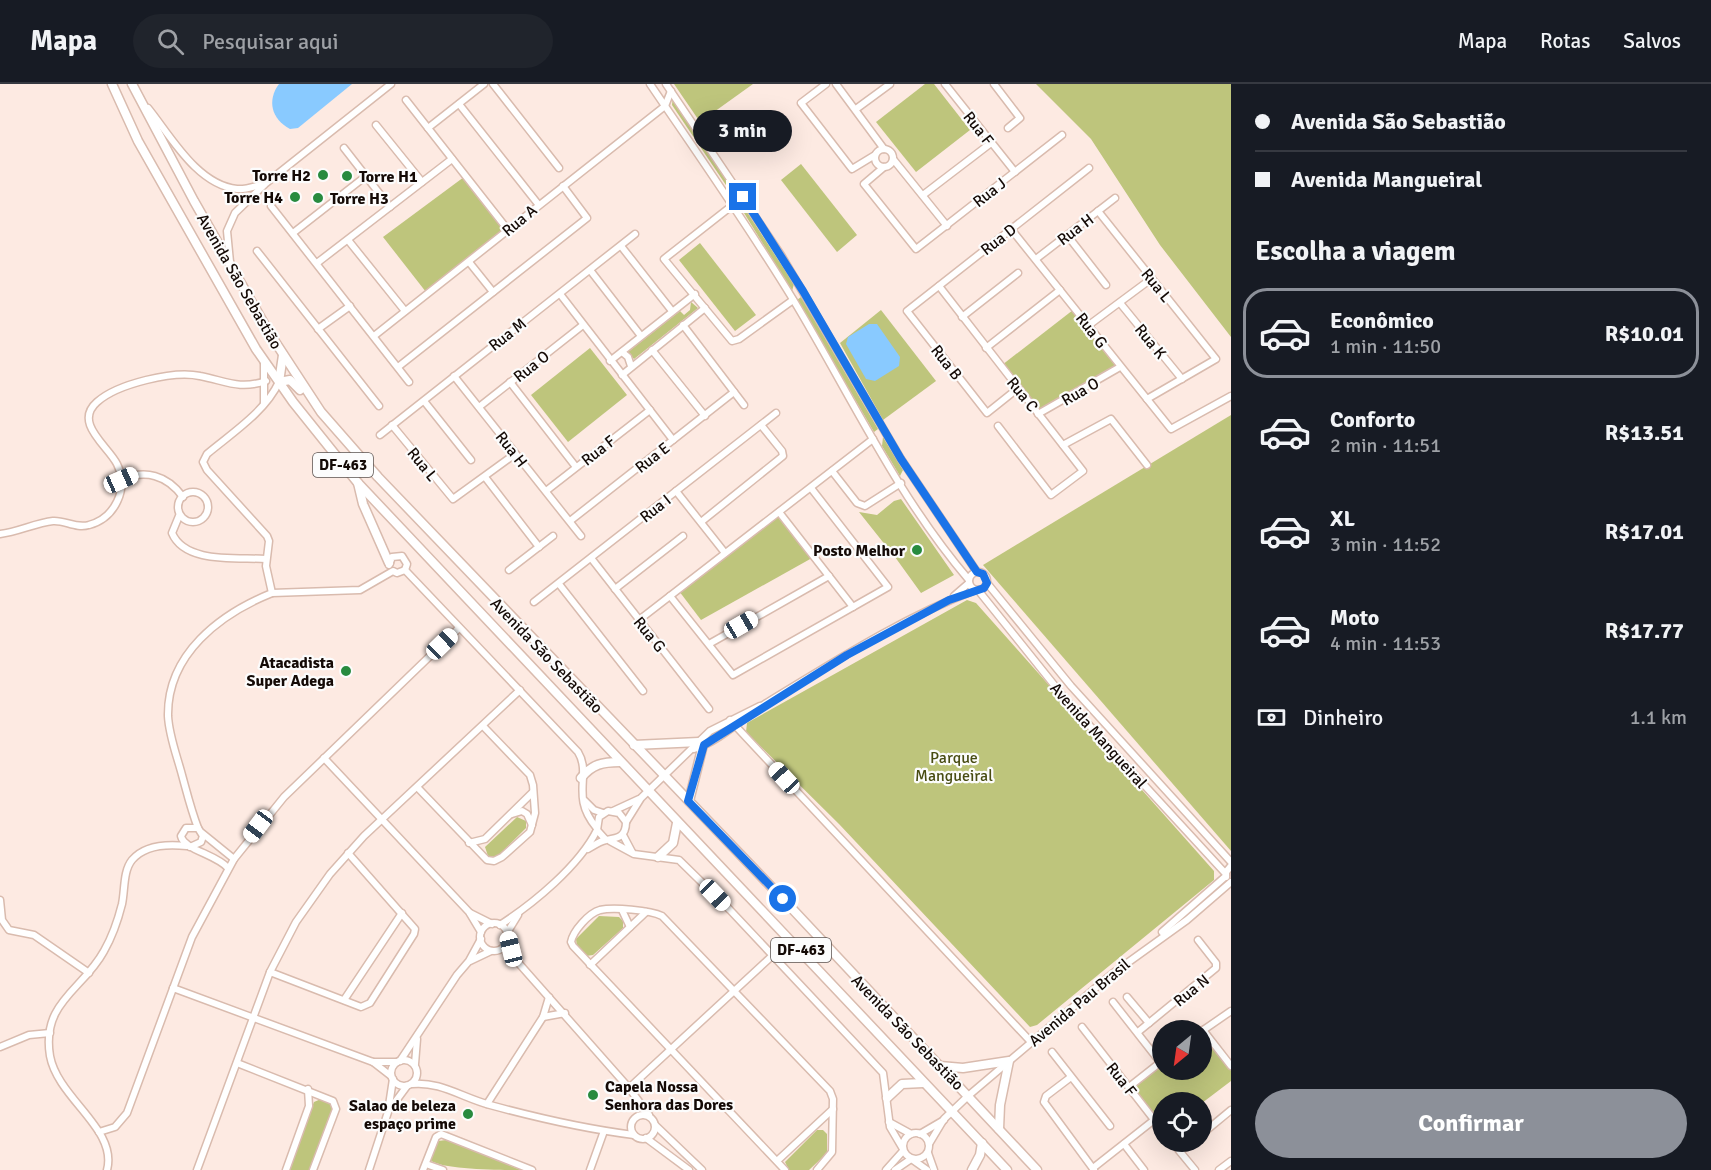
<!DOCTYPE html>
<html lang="pt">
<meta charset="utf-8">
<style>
:root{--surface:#171b24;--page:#20242c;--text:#f1f3f6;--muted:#9ea1a6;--line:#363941;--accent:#8c9099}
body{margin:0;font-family:Signika,sans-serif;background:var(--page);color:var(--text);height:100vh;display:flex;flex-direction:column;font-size:22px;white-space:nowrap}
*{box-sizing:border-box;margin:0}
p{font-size:20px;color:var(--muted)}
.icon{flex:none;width:33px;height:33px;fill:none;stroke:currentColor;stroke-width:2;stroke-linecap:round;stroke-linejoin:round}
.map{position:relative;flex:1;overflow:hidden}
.sheet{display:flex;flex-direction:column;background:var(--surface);width:480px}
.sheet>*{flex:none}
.guide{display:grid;align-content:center;height:132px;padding:0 24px;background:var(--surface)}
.needle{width:39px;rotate:209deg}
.tools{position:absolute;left:1152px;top:936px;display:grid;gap:12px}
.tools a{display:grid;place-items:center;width:60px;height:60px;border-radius:50%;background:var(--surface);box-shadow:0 6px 24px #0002;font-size:30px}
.end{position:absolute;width:27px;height:27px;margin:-14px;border:8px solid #1a73e8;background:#fff;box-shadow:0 0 0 3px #fff}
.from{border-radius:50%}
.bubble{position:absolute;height:42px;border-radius:21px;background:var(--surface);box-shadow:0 6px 24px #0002;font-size:20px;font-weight:700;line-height:42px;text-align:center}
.car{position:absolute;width:18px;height:36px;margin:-18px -9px;border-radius:8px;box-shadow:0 0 4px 2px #0007;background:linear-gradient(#fff 24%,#345 0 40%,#fff 0 76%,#345 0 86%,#fff 0)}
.guide b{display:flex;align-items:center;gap:21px;height:57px;font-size:22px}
.guide b+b{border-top:2px solid var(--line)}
.guide i{width:15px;height:15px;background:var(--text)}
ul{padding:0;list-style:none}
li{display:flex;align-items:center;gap:18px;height:90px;margin:0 12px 9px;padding:0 12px;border:3px solid transparent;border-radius:24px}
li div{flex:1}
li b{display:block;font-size:22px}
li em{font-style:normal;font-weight:700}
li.on{border-color:var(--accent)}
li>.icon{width:54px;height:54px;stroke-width:1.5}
h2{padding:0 24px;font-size:27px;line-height:72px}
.pay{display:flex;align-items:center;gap:15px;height:66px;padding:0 24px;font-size:22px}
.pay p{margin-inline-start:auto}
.cta{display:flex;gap:12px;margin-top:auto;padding:12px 24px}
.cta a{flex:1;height:69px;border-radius:36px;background:var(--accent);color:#fff;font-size:24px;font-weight:700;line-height:69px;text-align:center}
header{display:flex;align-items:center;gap:36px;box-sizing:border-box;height:84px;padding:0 30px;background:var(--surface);border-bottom:2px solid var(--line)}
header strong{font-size:28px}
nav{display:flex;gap:33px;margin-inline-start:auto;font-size:21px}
.search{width:420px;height:54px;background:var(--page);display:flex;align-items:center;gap:15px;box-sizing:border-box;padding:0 21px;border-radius:33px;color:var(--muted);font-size:22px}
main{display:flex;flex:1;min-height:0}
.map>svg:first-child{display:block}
.green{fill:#bec57c}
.water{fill:#89caff}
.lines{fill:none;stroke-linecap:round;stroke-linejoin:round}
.minor-casing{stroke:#d9bbae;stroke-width:9}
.major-casing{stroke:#d9bbae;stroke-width:11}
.minor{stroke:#fff;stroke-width:6}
.major{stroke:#fff;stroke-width:8}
.route{stroke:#1a73e8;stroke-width:8}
.poi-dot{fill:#288b3f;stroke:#fcfcfc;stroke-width:2}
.labels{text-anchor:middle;stroke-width:4.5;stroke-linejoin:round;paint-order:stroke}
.shield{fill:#fcfcfc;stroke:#5a5350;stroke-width:1.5}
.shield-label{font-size:15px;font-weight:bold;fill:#140a06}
.street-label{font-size:16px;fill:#140a06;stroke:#fcfcfc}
.poi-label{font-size:16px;font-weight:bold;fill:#140a06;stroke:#fcfcfc;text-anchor:end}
.park-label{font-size:16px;fill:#484c12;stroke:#fcfcfc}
</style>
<header>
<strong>Mapa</strong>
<div class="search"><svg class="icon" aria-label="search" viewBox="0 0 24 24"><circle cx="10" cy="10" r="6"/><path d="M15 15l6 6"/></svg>Pesquisar aqui</div>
<nav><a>Mapa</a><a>Rotas</a><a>Salvos</a></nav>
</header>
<main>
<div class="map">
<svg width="1231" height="1086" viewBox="0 0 1231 1086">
<rect width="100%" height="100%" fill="#fdeae2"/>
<g class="green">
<polygon points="674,0 753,0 700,38"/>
<polygon points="925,0 934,0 970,46 916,88 876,38"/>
<polygon points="1036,0 1231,0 1231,253 1160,161 1091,55"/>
<polygon points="673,13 738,111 734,113 672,21"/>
<polygon points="801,80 857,151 837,168 781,96"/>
<polygon points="464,93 503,146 426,208 383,153"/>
<polygon points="743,122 794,200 792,207 744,129"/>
<polygon points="700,159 756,231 735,247 679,176"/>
<polygon points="801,213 878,345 874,348 797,216"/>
<polygon points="691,218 698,224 634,275 628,268 680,227 684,231 690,226"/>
<polygon points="881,226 936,297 883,336 840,259"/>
<polygon points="1073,226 1116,280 1115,285 1041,326 1037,325 1002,281"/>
<polygon points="590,264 627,311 568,358 531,311"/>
<polygon points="1231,331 1231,767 983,481"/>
<polygon points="883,353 903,386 900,392 882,362"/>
<polygon points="901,415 954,491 921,509 895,473 898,470 894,472 859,428 877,431 894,417"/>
<polygon points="776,432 780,432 812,474 701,536 679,507"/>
<polygon points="967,516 976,519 1214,787 1214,796 1037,941 1030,943 839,740 746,648 747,639"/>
<polygon points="517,733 526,737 526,744 497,773 488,772 485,763"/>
<polygon points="599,832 619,833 623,837 623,844 593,871 586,872 577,863 576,855"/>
<polygon points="1202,947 1231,984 1231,997 1202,1019 1162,1018 1162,1046 1129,1003 1162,977 1162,986 1202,986"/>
<polygon points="321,1015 331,1020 333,1025 311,1086 289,1086 310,1027 314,1018"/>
<polygon points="817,1046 823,1046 827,1050 827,1069 809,1086 789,1086 785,1078"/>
<path d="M 446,1056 L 521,1086 C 501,1086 442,1086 430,1076 L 438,1057 Z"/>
</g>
<g class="water">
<path d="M 279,0 L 352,0 L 298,44 L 290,45 C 271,35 267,16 279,0 Z"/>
<polygon points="869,240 877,240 900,273 899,282 875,297 866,295 846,260 848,253"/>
</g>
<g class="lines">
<defs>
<g id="minor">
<polyline points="493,0 559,84"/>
<path d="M 650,0 C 699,72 749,143 794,217 C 850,310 897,412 969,496"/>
<polyline points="666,0 781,171 901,375 977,488"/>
<polyline points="826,0 801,19 852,85 875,71"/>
<polyline points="836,0 884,65"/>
<polyline points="945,0 1015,88"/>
<polyline points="994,0 1020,34 1008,44"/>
<polyline points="406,16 508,146"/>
<polyline points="459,20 538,120"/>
<path d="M 148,24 C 170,51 197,101 237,105 C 246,106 255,102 264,100"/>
<polyline points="856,25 890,0"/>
<polyline points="376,41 422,98"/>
<polyline points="428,44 484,0"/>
<polyline points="344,64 390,123"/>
<circle cx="884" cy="74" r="9"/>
<polyline points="893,75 947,142"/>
<polyline points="884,83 864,100 916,165 1062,51"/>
<polyline points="923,111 991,59"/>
<polyline points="743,113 664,175 732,257 739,255 793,216"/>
<polyline points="271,122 409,298"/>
<polyline points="1098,127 1216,275 1147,315"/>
<polyline points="1011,145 1171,345 1231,312"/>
<polyline points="293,149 366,92"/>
<polyline points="1067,151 1106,201"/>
<polyline points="348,156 405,227"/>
<polyline points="621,162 672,227"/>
<polyline points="257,167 379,322"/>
<polyline points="1036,175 1115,114"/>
<polyline points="230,178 227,147 235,129 265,100 391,0"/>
<polyline points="469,178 493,208"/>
<polyline points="317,179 452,75"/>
<polyline points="590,186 641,252"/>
<polyline points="939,202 1083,387 1051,411 998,342"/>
<polyline points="560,210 673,356"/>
<polyline points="1120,219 1182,295"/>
<polyline points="962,233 1018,189"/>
<polyline points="683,241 744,321"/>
<polyline points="1089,241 1151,195"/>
<polyline points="318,245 350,222"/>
<polyline points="374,252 665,22 671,7"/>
<polyline points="986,264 1060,206"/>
<polyline points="652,266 705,332"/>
<polyline points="622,268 628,273 631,282"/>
<polyline points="610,277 695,210"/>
<polyline points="264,278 264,319"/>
<polyline points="398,283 587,134 563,102"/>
<polyline points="622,291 705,224"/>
<polyline points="454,292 581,452"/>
<polyline points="510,298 576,383"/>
<polyline points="1017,305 987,329 907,227 1089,84"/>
<polyline points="424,317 471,376"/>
<polyline points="479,323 583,241"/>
<polyline points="1038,330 1120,283"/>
<polyline points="392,341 453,415 515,370"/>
<polyline points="380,351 635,150"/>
<polyline points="1063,361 1111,335 1147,381"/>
<polyline points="832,387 857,419 865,422 901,399"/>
<polyline points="485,393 539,463"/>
<path d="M 121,396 C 145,385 167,391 183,413"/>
<polyline points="546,407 650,326"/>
<polyline points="676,407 725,469"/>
<circle cx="193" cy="423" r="15"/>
<polyline points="779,428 853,523"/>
<path d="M 179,432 L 172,449 C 185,480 237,473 266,475"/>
<polyline points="570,437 734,308"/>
<polyline points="701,438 783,372 782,367 761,341"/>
<path d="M 0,450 C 18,448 35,439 53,437 C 65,436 76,445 89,441 C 115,434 129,405 117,380 C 108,362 73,339 97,318 C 117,300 174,286 200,292 C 226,297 239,306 266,297"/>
<polyline points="591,474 709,625"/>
<polyline points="389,481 392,473 402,472 407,480 405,486"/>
<path d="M 405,486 L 578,668 C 592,691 570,712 596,743"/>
<polyline points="509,486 553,452"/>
<circle cx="978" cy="497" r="9"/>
<polyline points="987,499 1071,602 1231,778"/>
<polyline points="559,500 643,607"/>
<polyline points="615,505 683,452"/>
<polyline points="978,506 1067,617 1226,790"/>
<polyline points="272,509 360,506 393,487 397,489 405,486"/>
<polyline points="670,512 733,591 888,503 811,404"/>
<polyline points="954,512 969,499"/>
<polyline points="534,518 776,329"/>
<polyline points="639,536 873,355"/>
<polyline points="709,560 829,492"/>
<polyline points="730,636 1031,958"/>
<path d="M 694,665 C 722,656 743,633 768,618 C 834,578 902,534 975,506"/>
<polyline points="324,674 469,828 481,848"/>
<polyline points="418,704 487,776 494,777 502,773 530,748 535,729 533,701 530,691 483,642"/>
<polyline points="585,717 594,726 603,729"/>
<polyline points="613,727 639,715"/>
<polyline points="512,730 522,727 527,730 532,741"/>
<polyline points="626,738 641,714 710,647 760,622"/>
<path d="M 198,744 C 191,726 187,709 182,691 C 177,672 169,652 168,632 C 167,570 220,530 272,509 L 266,482 L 269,457 L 267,452 L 207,386 L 203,378 L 207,370 C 232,349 265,328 279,298"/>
<polyline points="202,749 234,775"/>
<polyline points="623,751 632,768"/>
<polyline points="610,757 634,770 679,776 730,826 883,989 890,1043 903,1065"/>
<polyline points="469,759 485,755 533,708"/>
<path d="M 190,763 L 201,758 L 203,752 L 198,744 L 186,744 L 181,752 C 184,766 216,770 228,784"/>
<path d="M 588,765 C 593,762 600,757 606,756 C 618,754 626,753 626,738 L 619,729 L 608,727 L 599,733 L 597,746 L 606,756"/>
<polyline points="1226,793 1226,788 1231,782"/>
<polyline points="0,816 2,836 9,846 34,851 89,889"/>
<polyline points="622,826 630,843"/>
<polyline points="470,829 492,840"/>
<circle cx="494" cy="853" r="14"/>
<path d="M 500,841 C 534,819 579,782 597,746"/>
<polyline points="1162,848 1226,792"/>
<polyline points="507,849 518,831"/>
<polyline points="508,854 515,875 629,1004 649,1031"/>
<polyline points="470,877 491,867"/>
<polyline points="590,881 646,828"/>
<polyline points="270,888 361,923 370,919 414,850 415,845 348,769"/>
<polyline points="173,904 373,978 397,978"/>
<polyline points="1127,913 1149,939"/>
<polyline points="344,916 402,829"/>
<polyline points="1113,918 1160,978"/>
<polyline points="543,933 565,929"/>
<polyline points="1082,943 1162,1046"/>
<polyline points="1203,946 1231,982"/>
<polyline points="1202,947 1231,927"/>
<polyline points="1138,948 1216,884 1216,879 1198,856"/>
<polyline points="0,963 29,951 50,949"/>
<polyline points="1052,968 1110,1042"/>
<circle cx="404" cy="989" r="13"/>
<polyline points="400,977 457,891 469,877 481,855"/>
<polyline points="373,978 391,992"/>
<polyline points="237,979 333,1017 336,1025 313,1086"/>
<polyline points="415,980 417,955"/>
<polyline points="1071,993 1046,1012 1044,1018 1094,1086"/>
<path d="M 412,1000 C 440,997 463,1014 490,1021 C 538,1034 586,1045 634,1051"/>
<polyline points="1129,1003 1162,977"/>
<polyline points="629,1004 772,872"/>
<polyline points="487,1020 543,933 549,913"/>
<polyline points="390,1025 407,1002"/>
<circle cx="643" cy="1043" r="12"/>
<polyline points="889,1038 911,1050"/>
<polyline points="655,1041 702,1086"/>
<polyline points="99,1048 115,1043 127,1029 192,853 234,775 284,713 459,544"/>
<circle cx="916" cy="1062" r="13"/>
<polyline points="920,1050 944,1036"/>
<polyline points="1202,1050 1231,1026"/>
<polyline points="646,1054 689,1086"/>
<polyline points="1172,1058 1195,1086"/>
<polyline points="929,1060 944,1035 968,1012 1112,890 1187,836 1231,798"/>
<polyline points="1124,1060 1144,1086"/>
<polyline points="1180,1067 1192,1058"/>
<polyline points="928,1069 934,1086"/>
<polyline points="913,1076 927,1086"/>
<polyline points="777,1077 833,1025"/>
<polyline points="426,1080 443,1086"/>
<polyline points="1093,1084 1154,1036"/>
<path d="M 107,1086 C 118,1045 58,1015 50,972 C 41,918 83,906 104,867 C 112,853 118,836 122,820 C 125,806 123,787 132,776 C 145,760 169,760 187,762"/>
<polyline points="197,1086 270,888 296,838 330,790 364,752 520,606"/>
<polyline points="286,1086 309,1022 308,1005"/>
<polyline points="369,1086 388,1028 393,995"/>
<polyline points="423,1086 436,1053 441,1050 532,1086"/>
<polyline points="590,1086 604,1047"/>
<path d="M 785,1086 L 573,862 L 571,858 C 573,847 589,829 600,826 C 613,823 650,826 662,832 L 830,1007 L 833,1015 L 832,1068 L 817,1086"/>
<polyline points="886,1086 903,1067"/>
<polyline points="895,1086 911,1075"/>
<polyline points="1219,1086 1231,1077"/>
</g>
<g id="major">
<polyline points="112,0 138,57 256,265 293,318 358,399 1007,1086"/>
<polyline points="132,0 194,117 270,250 321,328 378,393 783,815 1037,1086"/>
<polyline points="283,271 279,298 290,296 300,306"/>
<polyline points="358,399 363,420 389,479"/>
<polyline points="634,661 699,658"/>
<path d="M 581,694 C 592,680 603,678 620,678"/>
<polyline points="689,717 703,661"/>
<polyline points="658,773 673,759 677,739"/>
<polyline points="940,982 963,984 1009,977 1000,1021 999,1045"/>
<polyline points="887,1014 902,1000 923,999"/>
<polyline points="972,1086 980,1071 982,1059"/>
</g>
</defs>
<use href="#minor" class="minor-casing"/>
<use href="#major" class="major-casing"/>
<use href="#minor" class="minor"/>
<use href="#major" class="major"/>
</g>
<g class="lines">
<polyline class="route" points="743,113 803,207 901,375 977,488 983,490 987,499 984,504 949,516 847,571 704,661 688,717 783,815"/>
</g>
<g class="poi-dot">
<circle cx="323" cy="91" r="6"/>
<circle cx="347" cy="92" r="6"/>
<circle cx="295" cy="113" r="6"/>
<circle cx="318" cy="114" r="6"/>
<circle cx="917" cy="466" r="6"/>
<circle cx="346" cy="587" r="6"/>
<circle cx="593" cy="1011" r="6"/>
<circle cx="468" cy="1030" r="6"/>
</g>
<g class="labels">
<g class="shield">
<rect x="313" y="369" width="60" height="24" rx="4.5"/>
<rect x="771" y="854" width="60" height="24" rx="4.5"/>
</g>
<g class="shield-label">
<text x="343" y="386">DF-463</text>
<text x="801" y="871">DF-463</text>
</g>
<g class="street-label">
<text transform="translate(979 44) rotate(52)" y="6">Rua F</text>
<text transform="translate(989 108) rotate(-38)" y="6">Rua J</text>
<text transform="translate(519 136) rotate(-40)" y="6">Rua A</text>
<text transform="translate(1075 145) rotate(-37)" y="6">Rua H</text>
<text transform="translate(998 155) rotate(-38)" y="6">Rua D</text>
<text transform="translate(240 197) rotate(60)" y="6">Avenida São Sebastião</text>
<text transform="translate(1157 201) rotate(51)" y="6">Rua L</text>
<text transform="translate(1092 246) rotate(52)" y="6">Rua G</text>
<text transform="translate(507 250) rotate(-38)" y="6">Rua M</text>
<text transform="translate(1151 257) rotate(51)" y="6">Rua K</text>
<text transform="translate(947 278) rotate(52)" y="6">Rua B</text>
<text transform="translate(531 282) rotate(-38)" y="6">Rua O</text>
<text transform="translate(1080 307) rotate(-30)" y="6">Rua O</text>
<text transform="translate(1023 310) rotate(51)" y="6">Rua C</text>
<text transform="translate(512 365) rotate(52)" y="6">Rua H</text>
<text transform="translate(598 366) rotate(-38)" y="6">Rua F</text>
<text transform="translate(652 373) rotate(-38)" y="6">Rua E</text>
<text transform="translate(423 380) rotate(51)" y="6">Rua L</text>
<text transform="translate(655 424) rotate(-38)" y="6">Rua I</text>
<text transform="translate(650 550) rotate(51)" y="6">Rua G</text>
<text transform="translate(547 571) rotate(46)" y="6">Avenida São Sebastião</text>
<text transform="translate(1099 651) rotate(48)" y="6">Avenida Mangueiral</text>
<text transform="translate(1191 906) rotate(-39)" y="6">Rua N</text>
<text transform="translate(1079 918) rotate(-40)" y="6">Avenida Pau Brasil</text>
<text transform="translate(908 948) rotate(46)" y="6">Avenida São Sebastião</text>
<text transform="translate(1122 995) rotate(52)" y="6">Rua F</text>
</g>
<g class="poi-label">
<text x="311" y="97">Torre H2</text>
<text x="359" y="98" text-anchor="start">Torre H1</text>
<text x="283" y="119">Torre H4</text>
<text x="330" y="120" text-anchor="start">Torre H3</text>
<text x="905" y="472">Posto Melhor</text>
<text x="334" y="584">Atacadista<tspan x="334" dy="18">Super Adega</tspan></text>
<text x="605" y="1008" text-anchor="start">Capela Nossa<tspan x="605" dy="18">Senhora das Dores</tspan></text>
<text x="456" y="1027">Salao de beleza<tspan x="456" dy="18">espaço prime</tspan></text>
</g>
<g class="park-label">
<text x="954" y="679">Parque<tspan x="954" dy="18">Mangueiral</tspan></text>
</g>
</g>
</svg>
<div class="tools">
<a><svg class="needle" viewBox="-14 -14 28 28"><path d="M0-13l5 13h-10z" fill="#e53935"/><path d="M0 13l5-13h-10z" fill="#9ea1a6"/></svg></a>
<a><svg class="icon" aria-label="locate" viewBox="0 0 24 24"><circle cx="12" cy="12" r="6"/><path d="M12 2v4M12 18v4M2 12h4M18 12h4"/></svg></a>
</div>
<i class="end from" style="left:783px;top:815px"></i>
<i class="end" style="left:743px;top:113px"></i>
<div class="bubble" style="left:693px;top:26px;width:99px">3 min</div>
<i class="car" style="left:121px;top:396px;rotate:66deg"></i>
<i class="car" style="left:741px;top:541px;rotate:60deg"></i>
<i class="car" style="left:442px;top:560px;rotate:46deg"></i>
<i class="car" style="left:784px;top:694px;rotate:317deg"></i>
<i class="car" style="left:258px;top:742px;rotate:217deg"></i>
<i class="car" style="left:715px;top:811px;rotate:136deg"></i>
<i class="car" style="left:511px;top:865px;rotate:346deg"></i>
</div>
<section class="sheet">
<div class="guide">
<b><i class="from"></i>Avenida São Sebastião</b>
<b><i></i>Avenida Mangueiral</b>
</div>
<h2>Escolha a viagem</h2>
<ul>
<li class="on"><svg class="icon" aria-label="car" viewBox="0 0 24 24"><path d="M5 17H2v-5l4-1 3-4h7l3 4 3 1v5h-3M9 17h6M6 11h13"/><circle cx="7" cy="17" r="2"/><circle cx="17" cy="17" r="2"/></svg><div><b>Econômico</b><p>1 min · 11:50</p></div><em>R$10.01</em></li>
<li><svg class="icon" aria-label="car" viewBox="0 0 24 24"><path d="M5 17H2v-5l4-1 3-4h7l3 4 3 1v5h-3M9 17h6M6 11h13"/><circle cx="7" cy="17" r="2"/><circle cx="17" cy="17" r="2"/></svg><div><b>Conforto</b><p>2 min · 11:51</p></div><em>R$13.51</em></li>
<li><svg class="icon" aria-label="car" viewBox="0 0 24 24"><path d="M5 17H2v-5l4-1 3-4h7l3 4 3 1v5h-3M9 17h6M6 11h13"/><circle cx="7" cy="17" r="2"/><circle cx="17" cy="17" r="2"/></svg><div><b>XL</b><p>3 min · 11:52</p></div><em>R$17.01</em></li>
<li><svg class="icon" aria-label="car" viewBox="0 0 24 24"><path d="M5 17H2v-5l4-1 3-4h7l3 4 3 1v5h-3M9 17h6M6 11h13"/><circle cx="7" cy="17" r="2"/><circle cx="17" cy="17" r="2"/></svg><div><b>Moto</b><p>4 min · 11:53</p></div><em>R$17.77</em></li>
</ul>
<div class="pay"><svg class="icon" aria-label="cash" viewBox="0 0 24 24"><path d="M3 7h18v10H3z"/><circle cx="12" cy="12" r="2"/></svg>Dinheiro<p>1.1 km</p></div>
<div class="cta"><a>Confirmar</a></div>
</section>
</main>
